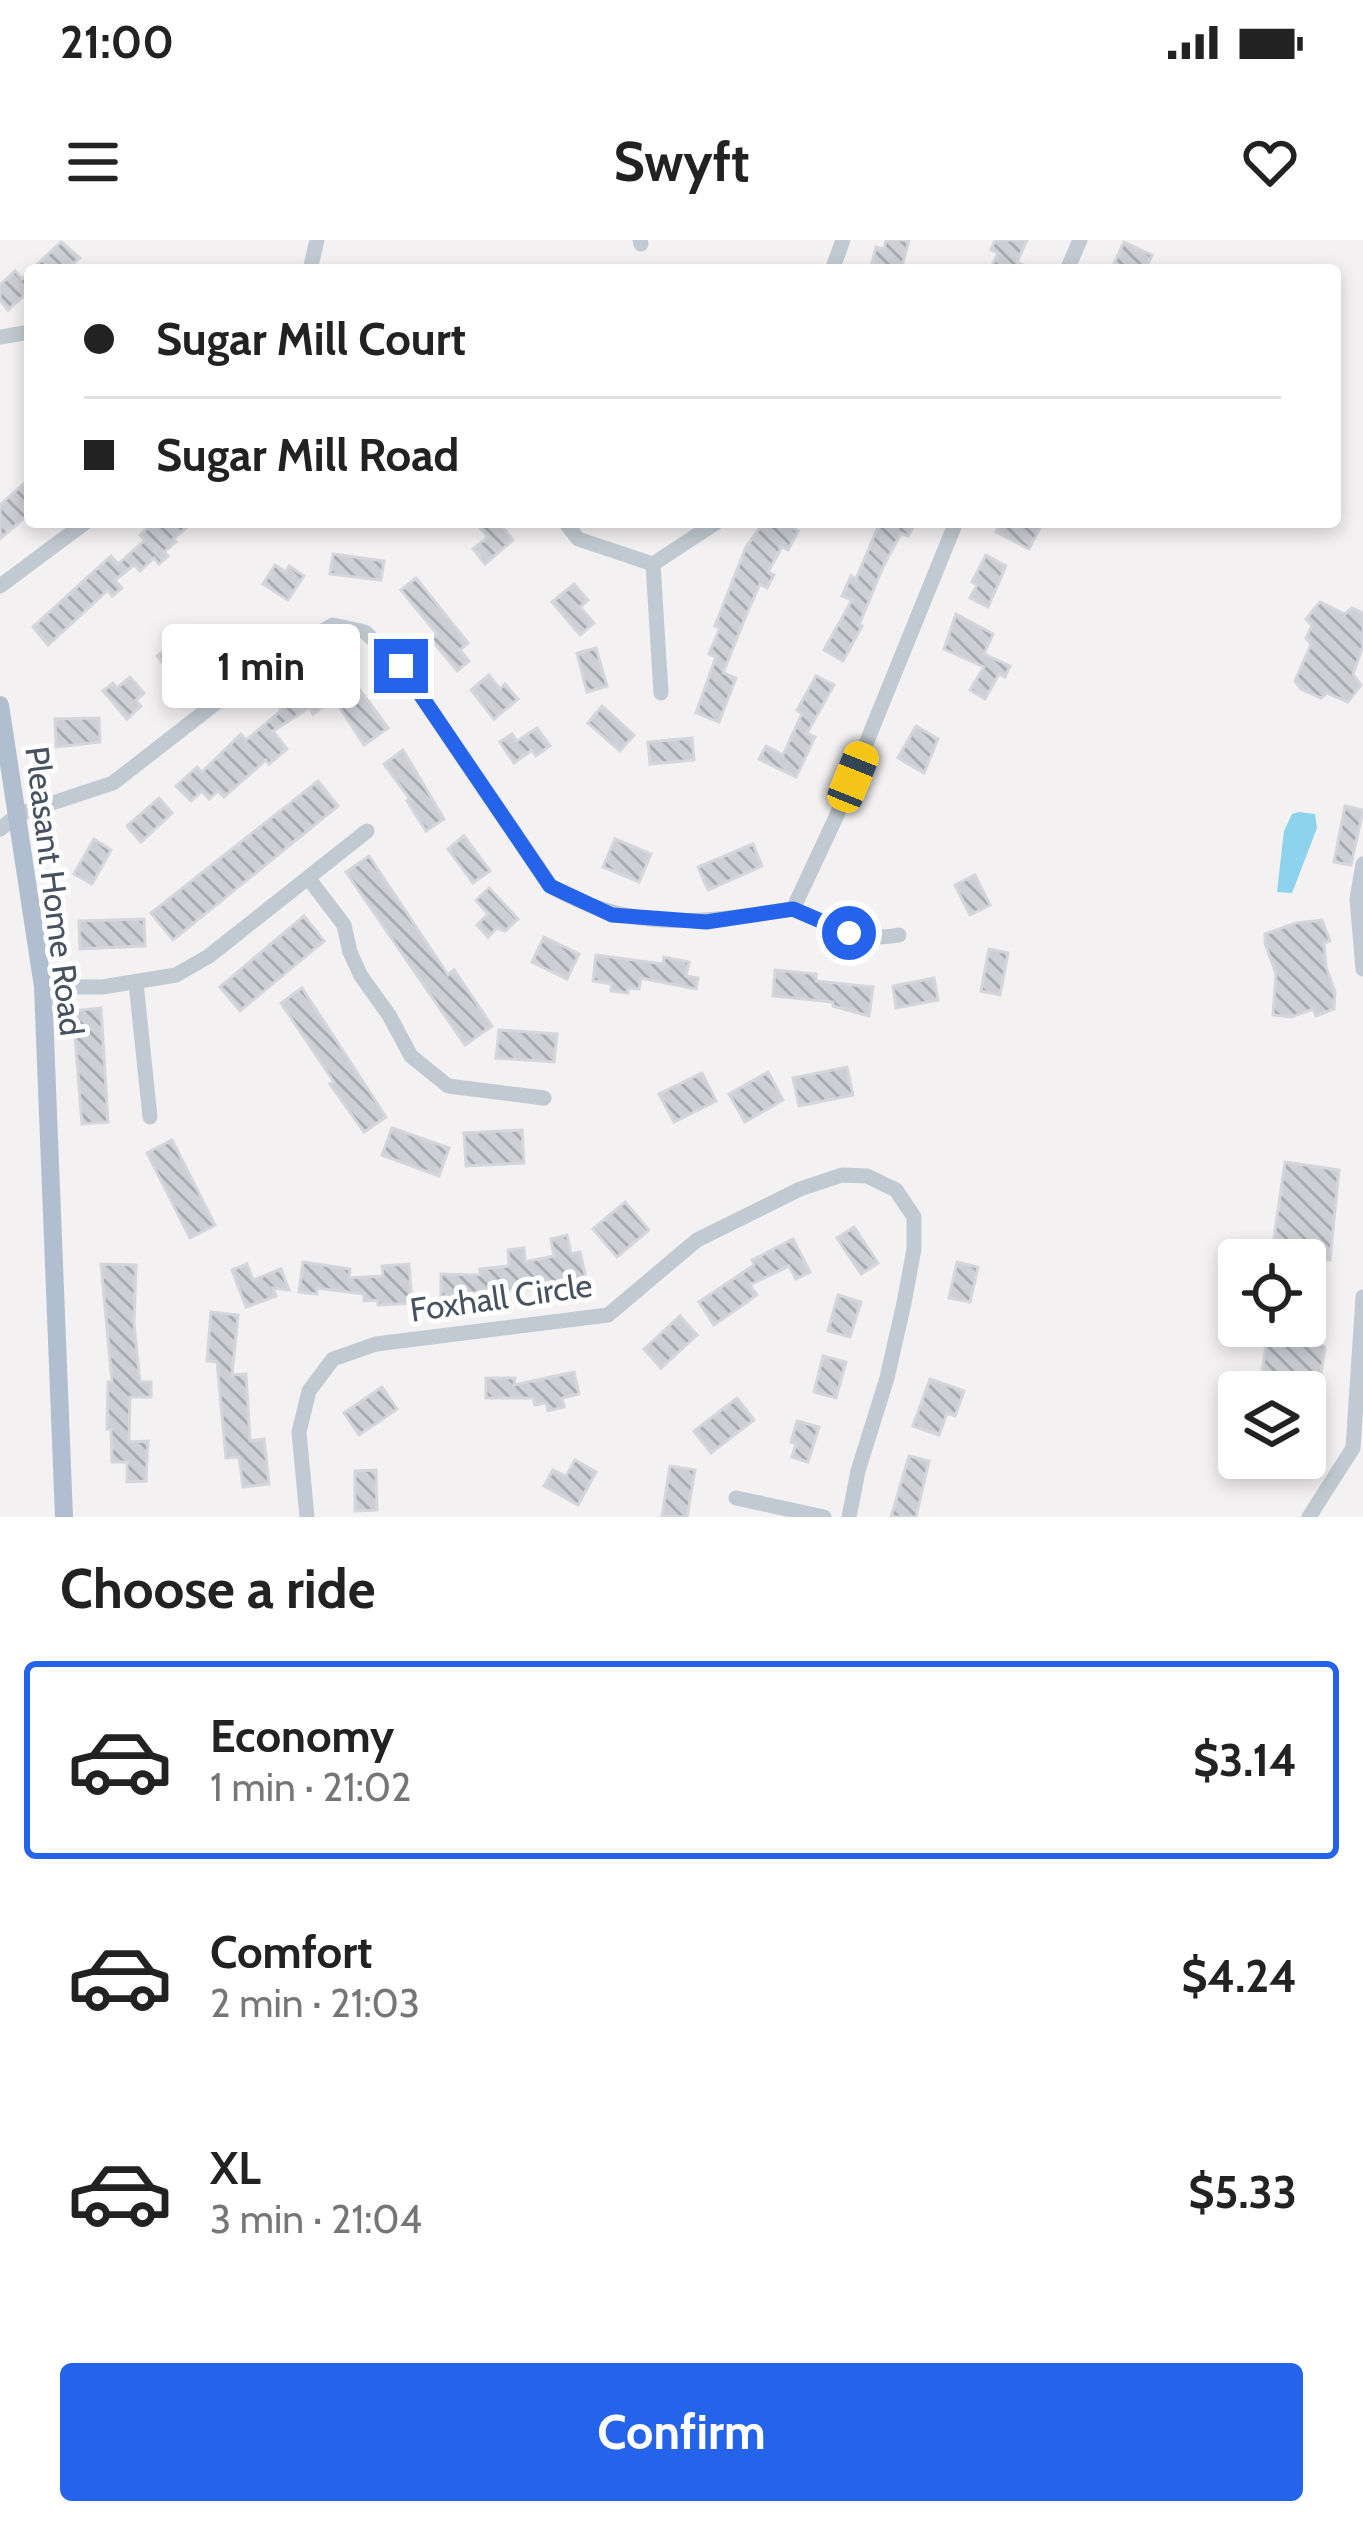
<!DOCTYPE html>
<meta charset="utf-8">
<style>
:root{--surface:#fff;--page:#f6f6f6;--text:#222;--muted:#767676;--line:#e0e0e0;--accent:#2563eb}
body{margin:0;font-family:Cabin,sans-serif;background:var(--page);color:var(--text);height:100vh;display:flex;flex-direction:column;font-size:45px;white-space:nowrap}
*{box-sizing:border-box;margin:0}
p{font-size:39px;color:var(--muted)}
.icon{flex:none;width:66px;height:66px;fill:none;stroke:currentColor;stroke-width:2;stroke-linecap:round;stroke-linejoin:round}
.map{position:relative;height:1277px;overflow:hidden}
.details{display:flex;flex-direction:column;background:var(--surface);flex:1}
.details>*{flex:none}
.guide{position:absolute;left:24px;top:24px;width:1317px;height:264px;border-radius:12px;box-shadow:0 6px 18px #0003;display:grid;align-content:center;height:264px;padding:0 60px;background:var(--surface)}
.tools{position:absolute;left:1218px;top:999px;display:grid;gap:24px}
.tools a{display:grid;place-items:center;width:108px;height:108px;border-radius:12px;background:var(--surface);box-shadow:0 6px 18px #0003;font-size:60px}
.end{position:absolute;width:54px;height:54px;margin:-27px;border:15px solid #2563eb;background:#fff;box-shadow:0 0 0 6px #fff}
.from{border-radius:50%}
.bubble{position:absolute;height:84px;border-radius:12px;background:var(--surface);box-shadow:0 6px 18px #0003;font-size:39px;font-weight:800;line-height:84px;text-align:center}
.car{position:absolute;width:36px;height:72px;margin:-36px -18px;border-radius:15px;box-shadow:0 0 9px 3px #0007;background:linear-gradient(#f5c518 24%,#345 0 40%,#f5c518 0 76%,#345 0 86%,#f5c518 0)}
.guide b{display:flex;align-items:center;gap:42px;height:114px;font-size:45px}
.guide b+b{border-top:3px solid var(--line)}
.guide i{width:30px;height:30px;background:var(--text)}
ul{padding:0;list-style:none}
li{display:flex;align-items:center;gap:36px;height:198px;margin:0 24px 18px;padding:0 36px;border:6px solid transparent;border-radius:12px}
li div{flex:1}
li b{display:block;font-size:45px}
li em{font-style:normal;font-weight:800}
li.current{border-color:var(--accent)}
li>.icon{width:108px;height:108px;stroke-width:1.5}
h2{padding:0 60px;font-size:54px;line-height:144px}
.primary-button{display:flex;gap:24px;margin-top:auto;padding:24px 60px}
.primary-button a{flex:1;height:138px;border-radius:12px;background:var(--accent);color:#fff;font-size:48px;font-weight:800;line-height:138px;text-align:center}
.status{display:flex;justify-content:space-between;align-items:center;height:84px;padding:0 60px;background:var(--surface);direction:ltr}
.status svg{height:33px;fill:currentColor}
header{display:flex;justify-content:space-between;align-items:center;height:156px;padding:0 60px;background:var(--surface);font-size:54px;font-weight:800}
.map>svg:first-child{display:block}
.water{fill:#8dd3ed}
.building{fill:url(#building-back-hatch);stroke:#d5d6dc;stroke-width:3}
.lines{fill:none;stroke-linecap:round;stroke-linejoin:round}
.minor{stroke:#c1cad2;stroke-width:15}
.major{stroke:#b0becf;stroke-width:18}
.route{stroke:#2563eb;stroke-width:15}
.labels{text-anchor:middle;stroke-width:10;stroke-linejoin:round;paint-order:stroke}
.street-label{font-size:33px;fill:#48525e;stroke:#fff}
</style>
<div class="status"><b>21:00</b><svg viewBox="0 0 49 12"><path d="M0 12V9h3v3zM5 12V6h3v6zM10 12V3h3v9zM15 12V0h3v12zM26 1h20v11H26zM47 4h2v5h-2z"/></svg></div>
<header><svg class="icon" aria-label="menu" viewBox="0 0 24 24"><path d="M4 6h16M4 12h16M4 18h16"/></svg>Swyft<svg class="icon" aria-label="heart" viewBox="0 0 24 24"><path d="M12 20l-8-8c-3-5 5-10 8-4 3-6 11-1 8 4z"/></svg></header>
<div class="map">
<svg width="1363" height="1277" viewBox="0 0 1363 1277">
<defs>
<pattern id="building-back-hatch" width="6" height="6" patternUnits="userSpaceOnUse" patternTransform="scale(3)"><rect width="6" height="6" fill="#cdcfd5"/><path d="M-1 5l2 2M0 0l6 6M5-1l2 2" fill="none" stroke="#a8abb0"/></pattern>
</defs>
<rect width="100%" height="100%" fill="#f3f1f1"/>
<polygon class="water" points="1299,572 1315,574 1317,588 1292,653 1277,652 1284,591 1292,574"/>
<g class="building">
<polygon points="886,0 909,0 901,30 872,23 876,7 884,9"/>
<polygon points="995,0 1027,0 1017,22 1035,30 990,30 998,13 991,10"/>
<polygon points="61,2 80,18 66,30 31,30"/>
<polygon points="1124,2 1152,15 1145,30 1111,30"/>
<polygon points="15,31 22,39 30,31 30,50 8,70 0,60 0,45"/>
<polygon points="30,238 30,273 0,299 0,265"/>
<polygon points="154,282 193,282 173,299 176,302 164,312 168,316 159,324 154,318 140,331 134,325 115,340 122,348 112,356 108,350 48,405 33,387 111,316 118,324 145,300 140,295"/>
<polygon points="475,282 498,282 513,300 485,324 473,309 488,297"/>
<polygon points="764,282 781,282 798,291 788,310 782,307 768,332 774,335 767,348 760,344 745,378 723,433 736,438 719,482 696,473 716,417 709,414 720,388 715,386 746,307"/>
<polygon points="880,282 916,282 908,296 901,293 883,327 859,385 862,386 843,421 824,410 852,360 842,356 851,336 856,339"/>
<polygon points="1001,282 1043,282 1029,309 996,292"/>
<polygon points="333,314 384,321 381,340 330,334"/>
<polygon points="986,315 1006,326 988,367 970,358 977,345 972,342"/>
<polygon points="275,325 286,332 289,326 304,336 288,360 263,344"/>
<polygon points="416,338 468,403 460,410 469,421 457,431 431,399 437,394 401,350"/>
<polygon points="574,344 588,360 580,367 594,383 580,395 552,362"/>
<polygon points="1320,362 1345,374 1352,368 1363,373 1363,406 1353,434 1361,445 1348,462 1327,453 1321,458 1301,449 1295,441 1311,404 1306,398 1312,386 1306,379"/>
<polygon points="956,374 993,394 984,414 1010,426 1005,437 999,434 985,459 970,450 984,427 944,409"/>
<polygon points="192,389 207,408 183,426 187,431 176,440 157,416"/>
<polygon points="596,408 607,446 587,452 577,413"/>
<polygon points="489,435 500,449 505,444 518,459 494,479 471,450"/>
<polygon points="816,436 834,445 807,493 815,497 796,537 759,519 766,506 783,515 802,474 797,470"/>
<polygon points="130,437 144,453 136,460 141,466 127,479 103,451 113,443 117,448"/>
<polygon points="307,441 324,466 313,474 309,468 273,491 287,509 269,524 266,520 224,557 218,551 209,559 202,551 191,561 176,546 197,527 202,532 241,494 246,500 281,471 275,462"/>
<polygon points="360,450 388,488 364,505 338,465"/>
<polygon points="602,466 634,495 620,511 588,483"/>
<polygon points="99,478 100,502 56,507 55,479"/>
<polygon points="916,486 938,499 924,533 898,518"/>
<polygon points="537,488 550,506 536,516 532,510 514,523 500,502 512,494 517,501"/>
<polygon points="692,498 694,520 650,524 648,502"/>
<polygon points="403,510 444,579 426,591 407,561 410,559 384,524"/>
<polygon points="318,541 338,566 173,700 151,673"/>
<polygon points="159,558 172,573 141,602 127,586"/>
<polygon points="1345,566 1363,570 1351,625 1334,622"/>
<polygon points="464,596 490,631 473,643 448,609"/>
<polygon points="94,599 111,610 92,644 74,634"/>
<polygon points="615,599 651,614 639,642 603,627"/>
<polygon points="753,604 762,626 708,650 698,627"/>
<polygon points="369,616 448,735 454,730 492,786 465,805 346,632"/>
<polygon points="975,635 990,665 970,675 955,645"/>
<polygon points="489,648 518,679 505,691 497,688 488,697 477,685 488,674 476,660"/>
<polygon points="304,676 324,701 240,771 220,747"/>
<polygon points="144,679 145,706 80,709 79,681"/>
<polygon points="1322,680 1330,701 1324,703 1326,727 1335,752 1334,769 1316,776 1313,769 1291,777 1273,775 1276,734 1265,703 1265,694 1296,683"/>
<polygon points="544,697 579,714 567,739 532,722"/>
<polygon points="989,709 1008,713 1000,755 981,751"/>
<polygon points="596,715 663,724 664,717 689,722 686,736 698,738 696,749 641,738 639,749 628,748 628,753 611,751 612,744 593,741"/>
<polygon points="775,730 816,734 816,741 873,747 869,776 833,766 833,762 773,756"/>
<polygon points="934,738 938,760 896,768 893,746"/>
<polygon points="302,748 386,877 364,892 330,844 334,842 281,763"/>
<polygon points="101,768 108,882 82,884 73,771"/>
<polygon points="499,790 557,794 554,822 496,818"/>
<polygon points="847,827 853,855 799,866 793,838"/>
<polygon points="768,832 783,860 745,882 729,854"/>
<polygon points="702,833 716,861 674,882 659,854"/>
<polygon points="392,888 449,908 439,936 382,915"/>
<polygon points="522,890 524,923 466,926 464,893"/>
<polygon points="172,900 215,985 190,998 147,913"/>
<polygon points="1285,922 1339,930 1330,1020 1272,1012"/>
<polygon points="625,962 649,990 617,1017 593,989"/>
<polygon points="854,987 878,1023 861,1034 837,998"/>
<polygon points="567,995 571,1014 580,1012 586,1038 543,1048 468,1053 468,1058 441,1057 441,1034 480,1035 480,1029 509,1026 508,1010 524,1008 525,1022 554,1016 551,999"/>
<polygon points="793,999 810,1032 796,1039 789,1026 750,1045 757,1055 714,1085 699,1062 754,1025 752,1020"/>
<polygon points="303,1022 350,1029 349,1038 383,1036 382,1026 409,1024 412,1063 378,1065 378,1060 364,1061 364,1054 317,1048 317,1054 299,1052"/>
<polygon points="957,1022 978,1027 970,1062 949,1058"/>
<polygon points="101,1024 136,1025 134,1084 140,1142 151,1142 151,1157 130,1157 129,1202 148,1201 146,1241 127,1242 127,1222 112,1222 111,1189 107,1189 108,1142 112,1142"/>
<polygon points="247,1024 253,1040 281,1029 289,1050 273,1048 276,1056 246,1067 232,1030"/>
<polygon points="838,1055 861,1062 850,1097 828,1091"/>
<polygon points="1305,1069 1324,1080 1316,1102 1325,1107 1321,1134 1311,1150 1317,1154 1316,1165 1305,1164 1305,1152 1264,1152 1272,1138 1262,1132 1266,1106 1278,1086 1305,1086"/>
<polygon points="211,1072 238,1075 232,1135 246,1134 250,1201 264,1199 269,1244 243,1247 239,1217 226,1218 217,1122 207,1121"/>
<polygon points="680,1076 697,1095 661,1128 644,1109"/>
<polygon points="823,1116 846,1122 836,1158 814,1152"/>
<polygon points="574,1132 579,1154 562,1158 564,1167 548,1171 546,1163 535,1165 533,1158 486,1158 486,1138 515,1138 514,1145"/>
<polygon points="930,1139 964,1151 955,1176 947,1173 939,1195 913,1186"/>
<polygon points="382,1147 397,1169 359,1195 344,1173"/>
<polygon points="737,1158 754,1180 711,1213 694,1191"/>
<polygon points="797,1181 819,1187 808,1222 792,1217 796,1204 791,1202"/>
<polygon points="909,1216 929,1221 916,1277 891,1277"/>
<polygon points="575,1220 596,1232 578,1265 544,1246 553,1230 566,1236"/>
<polygon points="670,1226 695,1230 687,1277 662,1276"/>
<polygon points="376,1230 377,1270 355,1271 355,1231"/>
</g>
<g class="lines">
<g class="minor">
<polyline points="640,0 641,4"/>
<polyline points="310,30 317,0"/>
<polyline points="832,30 843,0"/>
<polyline points="1067,30 1080,0"/>
<polyline points="0,97 30,92"/>
<polyline points="565,282 578,299 653,324"/>
<polyline points="653,324 661,453"/>
<polyline points="653,324 717,282"/>
<polyline points="0,346 86,282"/>
<path d="M 0,589 L 19,574 L 113,543 L 212,466 L 301,403 L 333,385 L 365,392 L 401,426 L 551,646 C 630,694 706,682 793,669 L 837,575 L 956,282"/>
<polyline points="1363,624 1357,659 1363,729"/>
<polyline points="309,639 344,685 350,712 361,736 389,775 411,816 448,846 544,858"/>
<path d="M 793,669 C 828,684 860,703 899,695"/>
<polyline points="136,743 150,877"/>
<polyline points="43,747 102,747 176,735 209,716 367,591"/>
<polyline points="736,1258 824,1277"/>
<polyline points="307,1277 299,1192 309,1151 333,1119 376,1104 608,1075 697,1000 800,949 842,935 867,936 896,950 914,977 914,1009 904,1063 887,1138 858,1231 849,1277"/>
<polyline points="1309,1277 1353,1208 1363,1057"/>
</g>
<polyline class="major" points="0,465 43,747 64,1277"/>
</g>
<g class="lines">
<polyline class="route" points="401,426 550,646 612,675 706,682 793,669 849,693"/>
</g>
<g class="labels">
<g class="street-label">
<text transform="translate(55 651) rotate(83)" y="12">Pleasant Home Road</text>
<text transform="translate(501 1057) rotate(-8)" y="12">Foxhall Circle</text>
</g>
</g>
</svg>
<div class="tools">
<a><svg class="icon" aria-label="locate" viewBox="0 0 24 24"><circle cx="12" cy="12" r="6"/><path d="M12 2v4M12 18v4M2 12h4M18 12h4"/></svg></a>
<a><svg class="icon" aria-label="layers" viewBox="0 0 24 24"><path d="M12 4l9 5-9 5-9-5zM3 14l9 5 9-5"/></svg></a>
</div>
<i class="end from" style="left:849px;top:693px"></i>
<i class="end" style="left:401px;top:426px"></i>
<div class="bubble" style="left:162px;top:384px;width:198px">1 min</div>
<i class="car" style="left:853px;top:537px;rotate:22deg"></i>
<div class="guide">
<b><i class="from"></i>Sugar Mill Court</b>
<b><i></i>Sugar Mill Road</b>
</div>
</div>
<section class="details">
<h2>Choose a ride</h2>
<ul>
<li class="current"><svg class="icon" aria-label="car" viewBox="0 0 24 24"><path d="M5 17H2v-5l4-1 3-4h7l3 4 3 1v5h-3M9 17h6M6 11h13"/><circle cx="7" cy="17" r="2"/><circle cx="17" cy="17" r="2"/></svg><div><b>Economy</b><p>1 min · 21:02</p></div><em>$3.14</em></li>
<li><svg class="icon" aria-label="car" viewBox="0 0 24 24"><path d="M5 17H2v-5l4-1 3-4h7l3 4 3 1v5h-3M9 17h6M6 11h13"/><circle cx="7" cy="17" r="2"/><circle cx="17" cy="17" r="2"/></svg><div><b>Comfort</b><p>2 min · 21:03</p></div><em>$4.24</em></li>
<li><svg class="icon" aria-label="car" viewBox="0 0 24 24"><path d="M5 17H2v-5l4-1 3-4h7l3 4 3 1v5h-3M9 17h6M6 11h13"/><circle cx="7" cy="17" r="2"/><circle cx="17" cy="17" r="2"/></svg><div><b>XL</b><p>3 min · 21:04</p></div><em>$5.33</em></li>
</ul>
<div class="primary-button"><a>Confirm</a></div>
</section>
